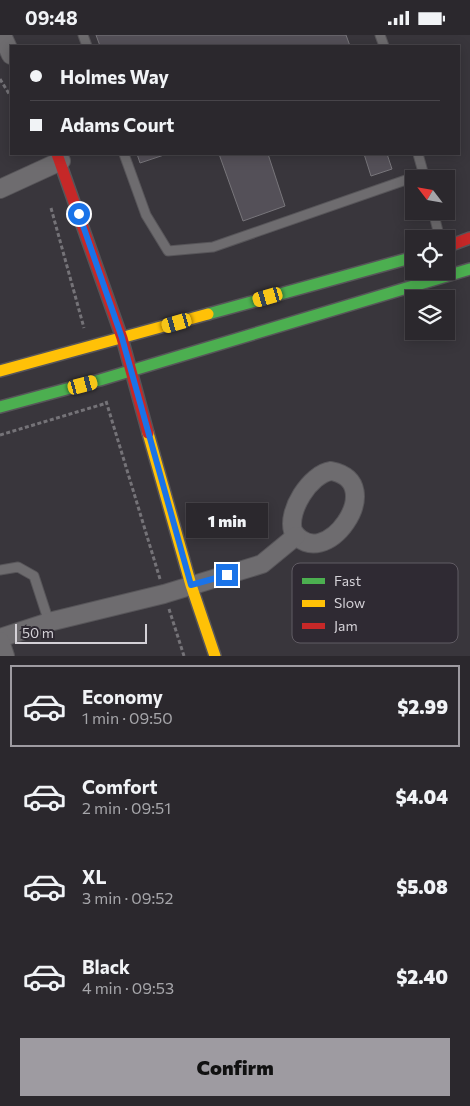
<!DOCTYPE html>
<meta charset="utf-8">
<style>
:root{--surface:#2b282d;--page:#373439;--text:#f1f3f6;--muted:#a6a6aa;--line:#474449;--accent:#9e9ba1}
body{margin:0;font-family:Commissioner,sans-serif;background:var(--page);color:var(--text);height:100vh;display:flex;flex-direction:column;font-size:19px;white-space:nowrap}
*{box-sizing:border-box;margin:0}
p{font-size:16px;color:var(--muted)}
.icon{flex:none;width:28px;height:28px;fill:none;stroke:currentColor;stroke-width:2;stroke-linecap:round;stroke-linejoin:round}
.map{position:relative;height:621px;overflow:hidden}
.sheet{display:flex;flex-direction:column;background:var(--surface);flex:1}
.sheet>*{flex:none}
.hud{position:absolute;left:10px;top:10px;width:450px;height:110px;border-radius:0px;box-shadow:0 2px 12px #0003,0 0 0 1px var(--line);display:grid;align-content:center;height:110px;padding:0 20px;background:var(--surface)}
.needle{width:32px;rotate:301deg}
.controls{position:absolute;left:405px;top:135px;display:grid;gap:10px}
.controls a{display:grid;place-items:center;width:50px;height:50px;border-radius:0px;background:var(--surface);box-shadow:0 2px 12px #0003,0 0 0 1px var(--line);font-size:25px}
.scale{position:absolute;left:15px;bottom:12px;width:132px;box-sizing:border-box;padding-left:5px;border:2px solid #d4d1d7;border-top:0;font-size:14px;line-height:18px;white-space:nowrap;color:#d4d1d7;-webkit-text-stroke:4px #2f2a33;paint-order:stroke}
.end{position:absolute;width:22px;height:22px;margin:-11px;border:6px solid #1a73e8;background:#fff;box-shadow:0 0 0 2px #fff}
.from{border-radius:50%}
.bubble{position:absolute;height:35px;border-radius:0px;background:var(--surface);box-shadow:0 2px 12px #0003,0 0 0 1px var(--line);font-size:16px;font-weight:800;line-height:35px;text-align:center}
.car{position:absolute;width:15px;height:30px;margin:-15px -8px;border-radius:6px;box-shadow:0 0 4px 1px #0007;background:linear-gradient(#f5c518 24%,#345 0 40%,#f5c518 0 76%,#345 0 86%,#f5c518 0)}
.hud b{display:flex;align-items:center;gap:18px;height:48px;font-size:19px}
.hud b+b{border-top:1px solid var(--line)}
.hud i{width:12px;height:12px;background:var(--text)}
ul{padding:9px 0 0;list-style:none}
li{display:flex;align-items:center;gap:15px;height:82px;margin:0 10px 8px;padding:0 10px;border:2px solid transparent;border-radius:0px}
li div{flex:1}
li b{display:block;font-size:19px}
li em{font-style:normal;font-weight:800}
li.selected{border-color:var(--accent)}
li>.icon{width:45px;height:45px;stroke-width:1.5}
.action{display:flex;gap:10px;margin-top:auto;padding:10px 20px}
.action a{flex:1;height:58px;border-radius:0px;background:var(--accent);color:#111;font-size:20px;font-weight:800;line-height:58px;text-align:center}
.status{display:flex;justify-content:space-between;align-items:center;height:35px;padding:0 25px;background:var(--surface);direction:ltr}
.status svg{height:14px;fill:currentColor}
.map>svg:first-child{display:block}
.building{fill:#545058;stroke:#78767b}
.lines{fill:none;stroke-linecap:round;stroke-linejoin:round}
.lane-casing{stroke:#575559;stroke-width:11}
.street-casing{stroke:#575559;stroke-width:20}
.fast-casing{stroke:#575559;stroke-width:14}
.slow-casing{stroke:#575559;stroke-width:14}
.jam-casing{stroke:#575559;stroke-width:14}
.path{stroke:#757378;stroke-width:3;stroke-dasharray:4 2.5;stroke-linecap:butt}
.lane{stroke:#6e6c6f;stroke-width:9}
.street{stroke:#6e6c6f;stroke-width:18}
.fast{stroke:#4caf50;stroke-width:11}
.slow{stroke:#ffc107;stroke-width:11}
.jam{stroke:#c62828;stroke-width:11}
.route{stroke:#1a73e8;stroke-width:6}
.key{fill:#2f2a33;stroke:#615c64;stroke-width:1}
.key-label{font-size:14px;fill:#d4d1d7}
</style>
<div class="status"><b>09:48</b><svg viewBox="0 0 49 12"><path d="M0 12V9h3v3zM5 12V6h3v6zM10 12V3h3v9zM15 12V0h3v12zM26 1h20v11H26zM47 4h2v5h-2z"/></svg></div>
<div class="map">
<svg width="470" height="621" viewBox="0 0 470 621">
<rect width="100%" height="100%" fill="#39363c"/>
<g class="building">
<polygon points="96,0 346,0 350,11 100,11"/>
<polygon points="137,119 167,119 140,128"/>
<polygon points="219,119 268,119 285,171 243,186"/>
<polygon points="364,119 387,119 392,134 371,141"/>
</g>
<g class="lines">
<defs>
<g id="lane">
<polyline points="83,0 87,11"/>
<polyline points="380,0 384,11"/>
<polyline points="124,119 146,180 168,216 213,212 423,139"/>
<polyline points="418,119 425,144"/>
<polyline points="433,176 440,204"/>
<polyline points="0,535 18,532 34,541 49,587"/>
</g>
<g id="street">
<polyline points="2,0 11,20"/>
<polyline points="0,154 61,126"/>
<path d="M 331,436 C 391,447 323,542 293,496 C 287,476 310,439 331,436 Z"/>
<polyline points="0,603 49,587 164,559 262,529 296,501"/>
<polyline points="0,606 5,621"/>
</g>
<g id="fast">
<polyline points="208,279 414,222"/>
<polyline points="0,372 100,345 470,234"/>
</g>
<g id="slow">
<polyline points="0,336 208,279"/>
<polyline points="148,398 191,550 215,621"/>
</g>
<g id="jam">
<polyline points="57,119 122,303 148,398"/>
<polyline points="446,212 470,203"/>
</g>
</defs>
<use href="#lane" class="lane-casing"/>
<use href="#street" class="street-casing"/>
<use href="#fast" class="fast-casing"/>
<use href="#slow" class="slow-casing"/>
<use href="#jam" class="jam-casing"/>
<g class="path">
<polyline points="0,44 11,62"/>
<polyline points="51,173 84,293"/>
<polyline points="106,366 160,544"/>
<polyline points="0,400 107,368"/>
<polyline points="169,574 184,621"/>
</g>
<use href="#lane" class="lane"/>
<use href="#street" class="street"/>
<use href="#fast" class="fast"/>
<use href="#slow" class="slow"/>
<use href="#jam" class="jam"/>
</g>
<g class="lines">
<polyline class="route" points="79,179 122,303 191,550 227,540"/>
</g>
<rect x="292" y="528" width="166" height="80" rx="8" class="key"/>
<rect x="302" y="543" width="23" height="6" fill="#4caf50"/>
<rect x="302" y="565" width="23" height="7" fill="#ffc107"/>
<rect x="302" y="588" width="23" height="6" fill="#c62828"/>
<g class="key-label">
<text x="334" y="551">Fast</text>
<text x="334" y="573">Slow</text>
<text x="334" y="596">Jam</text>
</g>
</svg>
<div class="controls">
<a><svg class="needle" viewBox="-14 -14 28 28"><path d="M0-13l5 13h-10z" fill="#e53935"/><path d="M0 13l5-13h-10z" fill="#a6a6aa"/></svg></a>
<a><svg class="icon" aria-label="locate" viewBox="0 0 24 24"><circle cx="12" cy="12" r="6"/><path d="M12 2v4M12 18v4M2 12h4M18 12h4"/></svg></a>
<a><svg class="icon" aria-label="layers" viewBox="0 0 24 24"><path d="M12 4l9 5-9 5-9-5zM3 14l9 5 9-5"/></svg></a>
</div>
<div class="scale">50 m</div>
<i class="end from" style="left:79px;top:179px"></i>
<i class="end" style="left:227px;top:540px"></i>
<div class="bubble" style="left:186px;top:468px;width:82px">1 min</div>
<i class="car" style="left:268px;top:262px;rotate:254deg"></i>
<i class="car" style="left:177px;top:288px;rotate:254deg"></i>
<i class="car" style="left:83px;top:350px;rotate:75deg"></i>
<div class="hud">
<b><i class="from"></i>Holmes Way</b>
<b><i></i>Adams Court</b>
</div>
</div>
<section class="sheet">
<ul>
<li class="selected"><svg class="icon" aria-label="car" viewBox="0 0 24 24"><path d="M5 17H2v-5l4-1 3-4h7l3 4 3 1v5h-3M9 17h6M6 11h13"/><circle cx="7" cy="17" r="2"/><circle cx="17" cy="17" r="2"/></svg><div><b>Economy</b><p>1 min · 09:50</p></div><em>$2.99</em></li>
<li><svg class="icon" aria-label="car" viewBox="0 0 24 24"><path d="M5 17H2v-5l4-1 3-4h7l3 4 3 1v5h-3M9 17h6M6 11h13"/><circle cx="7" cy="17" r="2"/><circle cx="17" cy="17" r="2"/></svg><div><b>Comfort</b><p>2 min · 09:51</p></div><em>$4.04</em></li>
<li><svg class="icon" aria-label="car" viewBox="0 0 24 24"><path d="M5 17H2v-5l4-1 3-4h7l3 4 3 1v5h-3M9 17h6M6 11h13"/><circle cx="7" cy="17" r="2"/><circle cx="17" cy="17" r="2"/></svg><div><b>XL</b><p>3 min · 09:52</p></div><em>$5.08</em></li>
<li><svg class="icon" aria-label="car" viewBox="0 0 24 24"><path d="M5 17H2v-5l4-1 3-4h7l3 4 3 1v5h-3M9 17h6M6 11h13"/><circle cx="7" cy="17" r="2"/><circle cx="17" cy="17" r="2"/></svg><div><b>Black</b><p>4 min · 09:53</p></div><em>$2.40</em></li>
</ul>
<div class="action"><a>Confirm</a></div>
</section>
